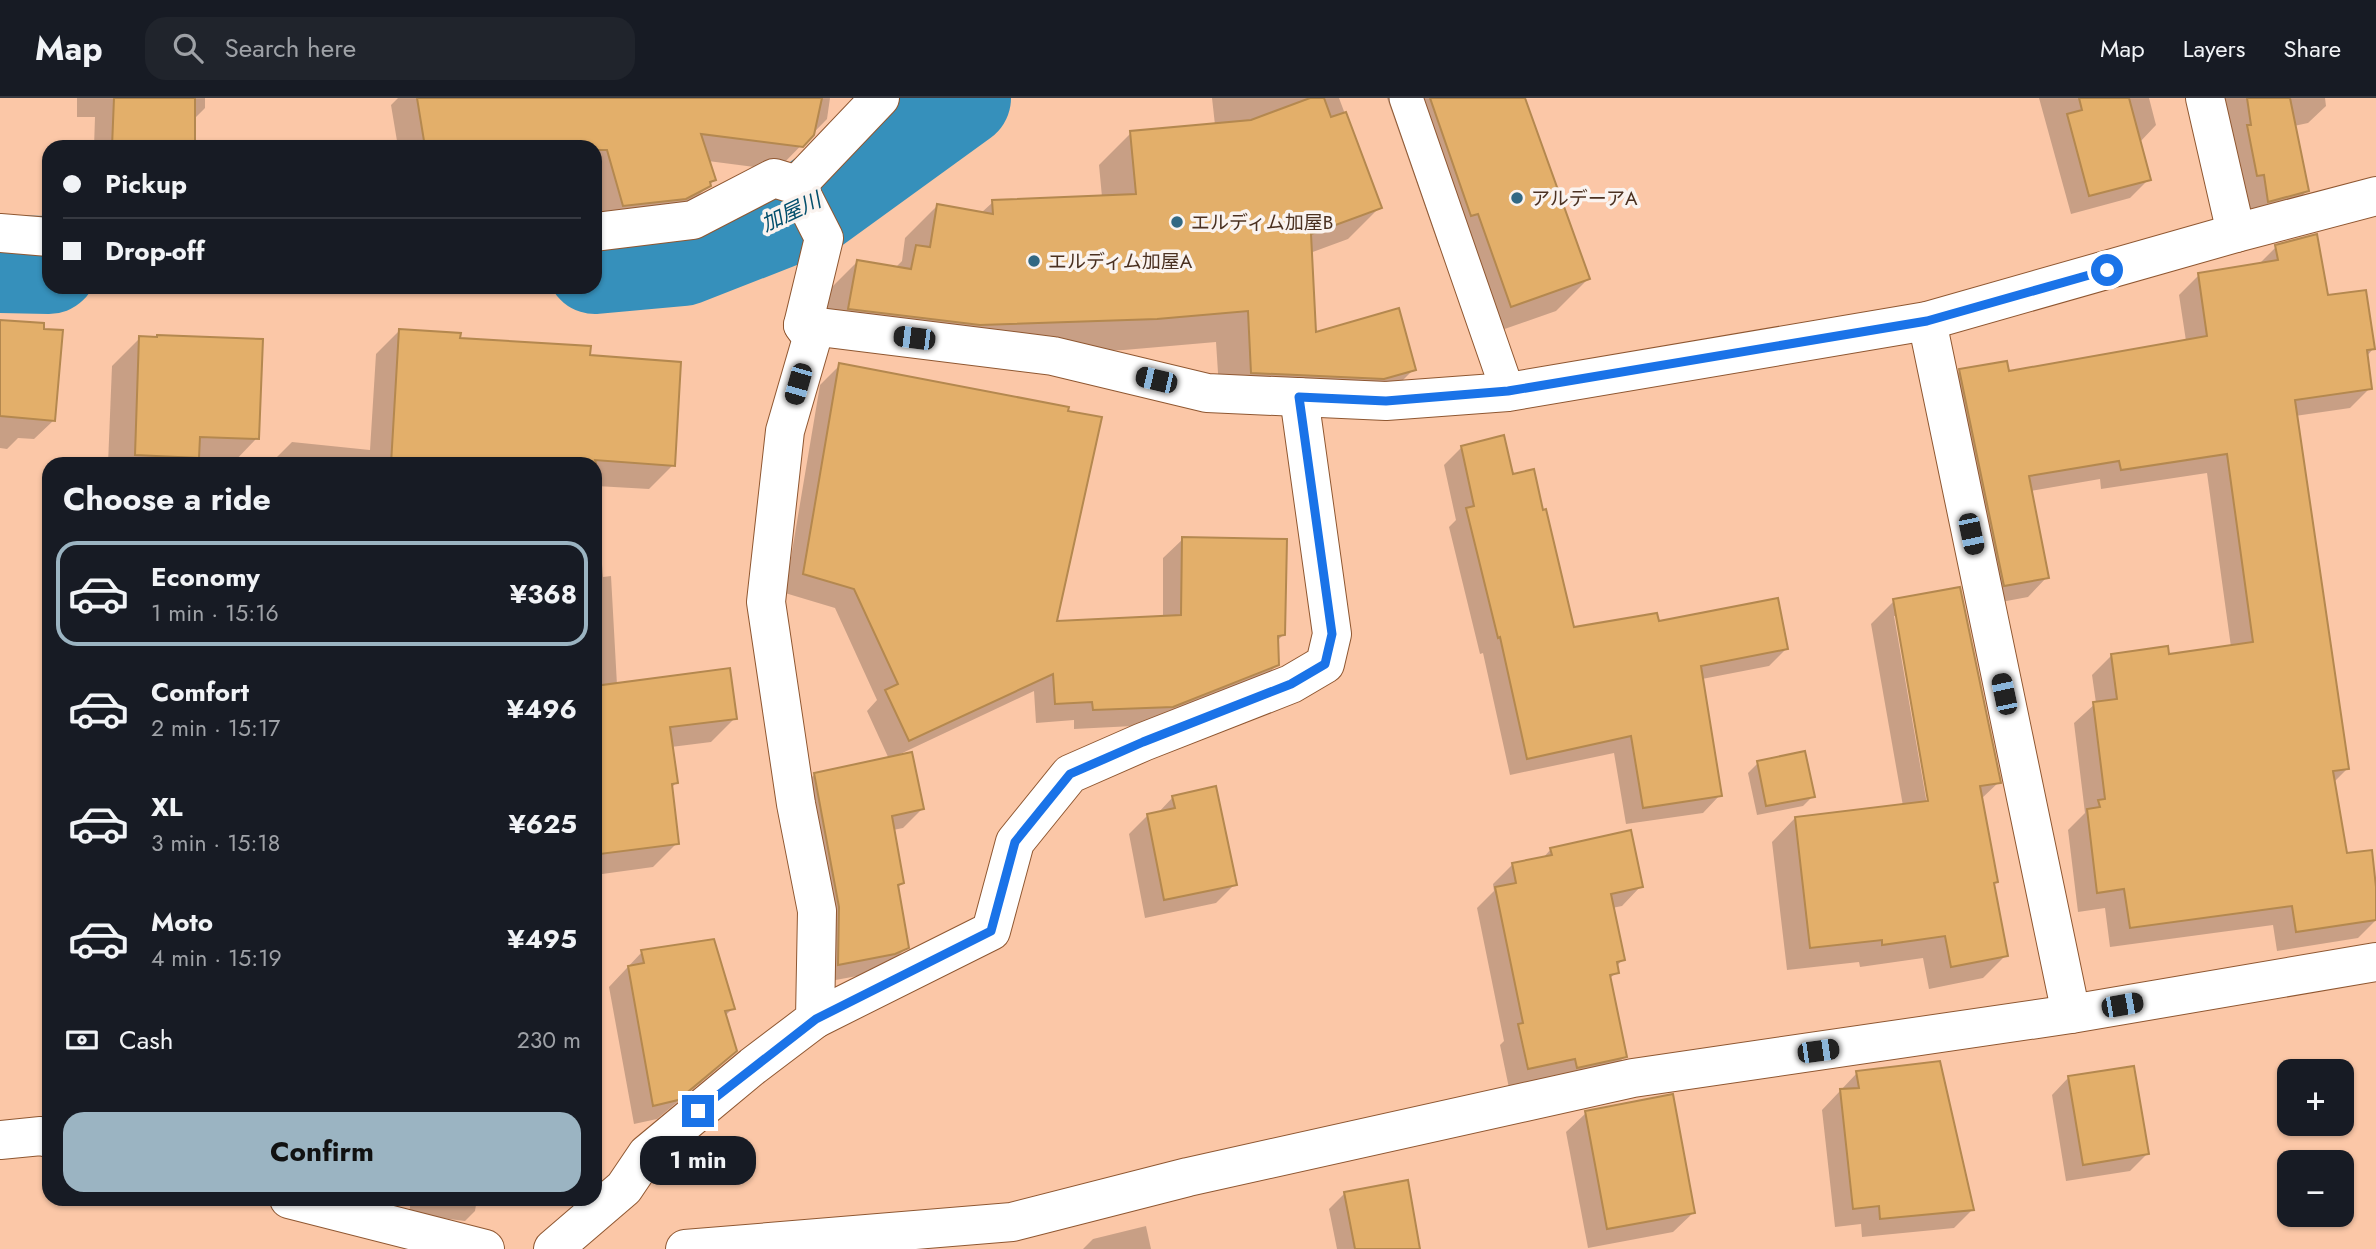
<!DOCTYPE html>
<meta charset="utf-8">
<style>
:root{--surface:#171b24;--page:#20242c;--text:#f1f3f6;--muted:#9ea1a6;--line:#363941;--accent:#9bb4c2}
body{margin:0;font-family:Jost,"Noto Sans JP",sans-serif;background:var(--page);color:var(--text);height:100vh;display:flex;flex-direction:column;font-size:26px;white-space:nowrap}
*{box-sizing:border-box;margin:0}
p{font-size:23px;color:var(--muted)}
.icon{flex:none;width:38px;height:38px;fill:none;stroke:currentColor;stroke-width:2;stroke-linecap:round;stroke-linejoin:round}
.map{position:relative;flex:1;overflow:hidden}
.drawer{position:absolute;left:42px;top:359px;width:560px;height:749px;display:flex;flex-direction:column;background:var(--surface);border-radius:21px;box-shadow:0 2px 5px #0004}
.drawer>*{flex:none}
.banner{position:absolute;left:42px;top:42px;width:560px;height:154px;border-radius:21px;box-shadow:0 2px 5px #0004;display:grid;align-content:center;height:154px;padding:0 21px;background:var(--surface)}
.buttons{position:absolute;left:2277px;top:961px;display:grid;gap:14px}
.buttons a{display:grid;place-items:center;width:77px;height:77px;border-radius:14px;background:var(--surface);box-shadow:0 2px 5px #0004;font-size:35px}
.end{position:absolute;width:32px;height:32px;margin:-16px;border:9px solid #1a73e8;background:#fff;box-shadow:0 0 0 4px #fff}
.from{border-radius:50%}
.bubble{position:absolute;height:49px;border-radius:21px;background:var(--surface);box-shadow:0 2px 5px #0004;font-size:23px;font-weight:700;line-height:49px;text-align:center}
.car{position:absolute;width:21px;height:42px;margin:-21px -10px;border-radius:9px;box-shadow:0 0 5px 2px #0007;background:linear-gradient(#222 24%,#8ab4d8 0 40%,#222 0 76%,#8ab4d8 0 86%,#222 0)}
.banner b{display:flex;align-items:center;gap:24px;height:66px;font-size:26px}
.banner b+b{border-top:2px solid var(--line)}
.banner i{width:18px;height:18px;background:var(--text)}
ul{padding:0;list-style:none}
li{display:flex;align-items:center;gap:21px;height:105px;margin:0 14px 10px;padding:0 7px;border:4px solid transparent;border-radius:21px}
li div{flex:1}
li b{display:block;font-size:26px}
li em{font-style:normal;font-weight:700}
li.active{border-color:var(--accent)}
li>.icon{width:63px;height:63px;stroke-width:1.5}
h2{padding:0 21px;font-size:32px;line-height:84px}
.pay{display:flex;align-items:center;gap:18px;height:77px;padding:0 21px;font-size:26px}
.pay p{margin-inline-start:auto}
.button{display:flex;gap:14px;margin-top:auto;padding:14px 21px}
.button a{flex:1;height:80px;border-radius:21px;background:var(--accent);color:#111;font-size:28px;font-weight:700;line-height:80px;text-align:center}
header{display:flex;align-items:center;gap:42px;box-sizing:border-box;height:98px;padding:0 35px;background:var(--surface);border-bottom:2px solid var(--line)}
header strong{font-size:33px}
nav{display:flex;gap:38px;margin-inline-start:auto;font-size:24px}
.search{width:490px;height:63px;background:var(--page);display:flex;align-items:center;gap:18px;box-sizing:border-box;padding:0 24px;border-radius:21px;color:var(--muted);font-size:26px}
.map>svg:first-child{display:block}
.shadow{fill:#0003;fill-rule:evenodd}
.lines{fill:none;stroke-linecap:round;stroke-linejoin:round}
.river{stroke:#3690bb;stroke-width:98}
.building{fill:#e3af6a;stroke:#b4884f;stroke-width:2}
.lane-casing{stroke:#8f5731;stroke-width:35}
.street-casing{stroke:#8f5731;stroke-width:40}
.lane{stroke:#fff;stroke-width:33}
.street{stroke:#fff;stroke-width:38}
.route{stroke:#1a73e8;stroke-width:9}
.poi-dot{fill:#326883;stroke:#faf3ef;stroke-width:2.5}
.labels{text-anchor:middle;stroke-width:7;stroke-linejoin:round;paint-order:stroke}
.poi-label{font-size:19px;fill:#4b3121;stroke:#faf3ef;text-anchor:start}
.water-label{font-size:21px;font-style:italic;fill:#034f6c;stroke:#faf3ef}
</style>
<header>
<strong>Map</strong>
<div class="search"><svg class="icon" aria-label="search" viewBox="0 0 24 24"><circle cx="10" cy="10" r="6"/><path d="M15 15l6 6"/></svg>Search here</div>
<nav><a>Map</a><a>Layers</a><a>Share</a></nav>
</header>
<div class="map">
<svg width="2376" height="1151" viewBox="0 0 2376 1151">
<rect width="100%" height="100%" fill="#fbc7a7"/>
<g class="shadow">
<polygon points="77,0 205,0 205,10 193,22 193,49 94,49 95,19 77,19"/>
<polygon points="398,0 830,0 827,21 777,72 708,63 714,82 685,111 595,132 595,49 398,49 391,7"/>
<polygon points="1212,0 1339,0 1380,109 1348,141 1310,155 1315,236 1414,271 1382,303 1220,306 1216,244 1124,252 947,258 817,242 825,196 857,164 895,170 902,163 905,140 937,108 981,115 993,104 1102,99 1099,67 1131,35 1215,27"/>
<polygon points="1387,0 1523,0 1588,181 1556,213 1479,240 1446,147 1439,149"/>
<polygon points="2039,0 2149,0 2156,27 2139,45 2149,81 2130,100 2071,116"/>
<polygon points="2221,0 2325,0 2326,8 2308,25 2294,28 2307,93 2289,110 2251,121 2246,94 2240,95"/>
<polygon points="2276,149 2327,199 2373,251 2366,259 2370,290 2350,310 2295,318 2347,671 2333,685 2345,757 2376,804 2376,822 2358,840 2277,853 2273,827 2110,849 2105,810 2078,814 2068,732 2085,715 2074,625 2096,605 2092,577 2112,557 2167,558 2231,549 2207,375 2101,391 2100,381 2031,393 2047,479 2028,499 1985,507 1940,292 1960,273 2008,275 2186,243 2179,197 2199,177 2258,167"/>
<polygon points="0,224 54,322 34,341 18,340 7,351 0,350"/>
<polygon points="400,232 588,259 673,367 649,391 596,388 603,479 611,478 617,587 735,620 711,644 671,649 676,685 671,690 677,745 653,769 595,777 595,366 270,366 292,344 370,352 376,256"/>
<polygon points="140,240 257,340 232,366 108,366 112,268"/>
<polygon points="840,267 1055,525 1163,520 1163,460 1183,441 1283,537 1277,543 1277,567 1257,586 1153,627 1074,631 1074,622 1036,625 1034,593 896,658 922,711 903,730 893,732 902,785 896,791 907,849 887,869 874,875 819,885 795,696 814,677 889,661 867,613 877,602 835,510 785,495 820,287"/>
<polygon points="1462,349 1512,378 1573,531 1657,525 1787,550 1769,568 1702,581 1720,697 1703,715 1626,726 1614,655 1510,677 1483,555 1480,556 1449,429 1456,422 1444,367"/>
<path d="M 1894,503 L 1999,684 L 1980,702 L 1996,784 L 1992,788 L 2006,857 L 1983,880 L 1929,891 L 1923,860 L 1860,869 L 1859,864 L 1787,872 L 1772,744 L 1795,720 L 1903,708 L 1871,526 ZM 1894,518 L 1898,518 L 1931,711 L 1928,712 Z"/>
<polygon points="1758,665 1813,698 1803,708 1757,717 1748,675"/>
<polygon points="1173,699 1235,786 1216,805 1145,820 1129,736 1147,718 1157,716"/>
<polygon points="1551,751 1641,788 1622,808 1612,810 1623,861 1616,869 1617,874 1609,881 1625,958 1606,978 1509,990 1500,947 1504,943 1477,810 1494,793 1493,786 1512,767 1542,761"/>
<polygon points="642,854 733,910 725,918 735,952 716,972 657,1021 634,1026 609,889"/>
<polygon points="1857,975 1972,1112 1954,1130 1862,1139 1861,1126 1835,1129 1822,1012"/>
<polygon points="2069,979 2147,1056 2130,1073 2066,1083 2052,997"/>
<polygon points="1586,1015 1693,1115 1673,1134 1588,1150 1566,1034"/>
<polygon points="1345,1095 1419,1151 1337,1151 1329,1111"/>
<polygon points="411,1101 477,1101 475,1113 465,1123 409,1116"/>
<polygon points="1146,1128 1151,1151 1083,1151 1093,1141"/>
</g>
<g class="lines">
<g class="river">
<polyline points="0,166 49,167"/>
<polyline points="595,167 683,159 813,108 962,0"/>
</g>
</g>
<g class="building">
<polygon points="114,0 195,0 195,49 112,49"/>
<polygon points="417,0 822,0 814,37 803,49 701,36 716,82 710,84 711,88 686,101 623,108 607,52 595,52 595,49 425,49"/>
<polygon points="1310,0 1324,0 1331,19 1346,14 1382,110 1311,136 1316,234 1399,210 1416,272 1384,281 1251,275 1248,213 1157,221 980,227 848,211 857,162 911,171 916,147 930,149 937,106 993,116 992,102 1136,96 1130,33 1251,22"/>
<polygon points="1430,0 1525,0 1590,181 1511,209 1478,116 1471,118"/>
<polygon points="2079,0 2129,0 2151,82 2089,98 2067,16 2082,12"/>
<polygon points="2247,0 2290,0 2309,93 2268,104 2264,77 2257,78 2247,27 2251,27"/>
<polygon points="2317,136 2328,197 2366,192 2375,251 2367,252 2372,291 2295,302 2349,671 2333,673 2347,755 2372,752 2376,789 2376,822 2296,834 2292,808 2130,830 2124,791 2097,795 2087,711 2100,709 2098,702 2105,701 2093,604 2117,601 2111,556 2168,548 2169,556 2253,544 2227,356 2121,372 2119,363 2029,378 2049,480 2004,488 1959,271 2007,263 2009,273 2207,238 2198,175 2278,162 2275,147"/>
<polygon points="0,222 44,225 44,231 63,232 55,323 0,318"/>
<polygon points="399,231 461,235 460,240 591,248 590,257 681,264 675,368 595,362 596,366 391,366"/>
<polygon points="157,237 263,241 259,341 200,339 199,360 135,357 139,238 157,239"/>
<polygon points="839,265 1069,309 1068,313 1102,319 1057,523 1181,517 1182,439 1287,441 1285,537 1278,538 1279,567 1173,609 1093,612 1092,604 1055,606 1053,576 909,643 885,592 898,586 854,491 803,476"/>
<polygon points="1504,337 1513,376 1534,371 1543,412 1546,411 1574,529 1657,515 1659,523 1778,500 1788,551 1701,568 1722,698 1643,710 1631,638 1527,661 1500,539 1498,540 1466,410 1474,408 1461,348"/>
<polygon points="1960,489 2001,685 1980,688 1998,784 1994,785 2008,858 1951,869 1945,838 1882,847 1882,842 1810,850 1795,719 1928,703 1893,501"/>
<polygon points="730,570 737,621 670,629 678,685 672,686 679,746 600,756 595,717 595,588"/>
<polygon points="1805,653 1815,699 1766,708 1757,663"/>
<polygon points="912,654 924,711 892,718 904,785 898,787 909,850 895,856 838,867 839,809 814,675"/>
<polygon points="1216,688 1237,787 1164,802 1147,716 1175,710 1172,698"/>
<polygon points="1631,732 1643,789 1611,796 1625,862 1617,864 1619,875 1610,877 1627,959 1577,970 1575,961 1528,971 1518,926 1523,925 1495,789 1516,785 1512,765 1552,757 1550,750"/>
<polygon points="714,841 735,911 725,913 737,953 678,1002 653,1008 628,868 644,865 641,852"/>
<polygon points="1940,963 1974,1112 1880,1121 1879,1108 1853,1111 1840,991 1859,990 1856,973"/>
<polygon points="2134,968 2149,1056 2083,1067 2068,978"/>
<polygon points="1673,996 1695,1115 1607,1131 1585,1013"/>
<polygon points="1408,1082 1420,1151 1355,1151 1344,1094"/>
</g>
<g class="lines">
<defs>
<polyline id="lane" points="1406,0 1508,294"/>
<g id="street">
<polyline points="2205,0 2236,135"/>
<polyline points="797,87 880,0"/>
<polyline points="0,135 49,139"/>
<polyline points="1927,223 2071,916"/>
<polyline points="803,227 1053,258 1207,295 1386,303 1508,294 1927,223 2236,135 2376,98"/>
<polyline points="815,921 991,833 1015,744 1070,676 1143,644 1291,586 1325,566 1332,536 1299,299"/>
<polyline points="0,1042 41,1038 49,1040"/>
<polyline points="289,1101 485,1151"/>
<polyline points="553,1151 624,1090 647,1056 753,968 815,921 817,813 796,706 766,504 785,333 812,240 803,227 824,140 797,87 774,80 693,122 595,134"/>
<polyline points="685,1151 1012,1124 1188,1079 1633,980 2071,916 2376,864"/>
</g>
</defs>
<use href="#lane" class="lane-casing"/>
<use href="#street" class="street-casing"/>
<use href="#lane" class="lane"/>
<use href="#street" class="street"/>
</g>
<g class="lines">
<polyline class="route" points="698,1013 816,921 991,833 1015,744 1070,676 1143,644 1291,586 1325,566 1332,536 1299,299 1386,303 1508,293 1927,223 2107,172"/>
</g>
<g class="poi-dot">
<circle cx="1517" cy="100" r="7"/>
<circle cx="1177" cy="124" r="7"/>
<circle cx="1034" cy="163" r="7"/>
</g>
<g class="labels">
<g class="poi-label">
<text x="1531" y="107">アルデーアA</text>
<text x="1191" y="131">エルディム加屋B</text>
<text x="1048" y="170">エルディム加屋A</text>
</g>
<g class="water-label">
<text transform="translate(791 114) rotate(-25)" y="7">加屋川</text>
</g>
</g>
</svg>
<div class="buttons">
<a>+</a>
<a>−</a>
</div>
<i class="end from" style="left:2107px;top:172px"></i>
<i class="end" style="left:698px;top:1013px"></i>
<div class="bubble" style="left:640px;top:1038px;width:116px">1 min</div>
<i class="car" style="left:914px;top:240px;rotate:277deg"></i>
<i class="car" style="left:1156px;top:282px;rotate:283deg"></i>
<i class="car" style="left:798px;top:286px;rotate:196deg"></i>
<i class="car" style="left:1971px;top:436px;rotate:168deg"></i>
<i class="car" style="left:2004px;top:596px;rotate:348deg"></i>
<i class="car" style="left:2122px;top:907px;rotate:80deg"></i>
<i class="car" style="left:1818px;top:953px;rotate:82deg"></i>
<div class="banner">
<b><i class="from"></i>Pickup</b>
<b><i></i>Drop-off</b>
</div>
<section class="drawer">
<h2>Choose a ride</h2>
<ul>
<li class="active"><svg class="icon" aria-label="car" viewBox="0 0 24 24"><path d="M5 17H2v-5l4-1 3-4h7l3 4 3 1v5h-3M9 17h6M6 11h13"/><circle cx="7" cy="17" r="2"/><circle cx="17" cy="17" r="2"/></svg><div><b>Economy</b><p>1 min · 15:16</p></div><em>¥368</em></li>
<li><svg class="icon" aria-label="car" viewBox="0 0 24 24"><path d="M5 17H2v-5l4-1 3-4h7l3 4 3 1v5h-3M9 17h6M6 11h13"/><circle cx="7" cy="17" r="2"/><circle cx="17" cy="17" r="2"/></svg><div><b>Comfort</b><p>2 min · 15:17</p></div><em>¥496</em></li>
<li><svg class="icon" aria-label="car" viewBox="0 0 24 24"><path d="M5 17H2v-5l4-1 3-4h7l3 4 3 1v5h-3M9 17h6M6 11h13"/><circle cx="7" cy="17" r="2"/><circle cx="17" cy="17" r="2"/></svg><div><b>XL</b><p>3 min · 15:18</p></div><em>¥625</em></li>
<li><svg class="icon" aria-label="car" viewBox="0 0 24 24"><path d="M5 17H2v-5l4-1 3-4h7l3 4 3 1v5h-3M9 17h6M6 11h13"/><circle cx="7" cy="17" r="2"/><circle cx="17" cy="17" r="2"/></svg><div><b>Moto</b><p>4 min · 15:19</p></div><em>¥495</em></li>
</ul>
<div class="pay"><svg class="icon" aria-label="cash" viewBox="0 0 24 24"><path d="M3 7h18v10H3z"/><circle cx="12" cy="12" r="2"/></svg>Cash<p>230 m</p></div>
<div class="button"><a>Confirm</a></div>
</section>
</div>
